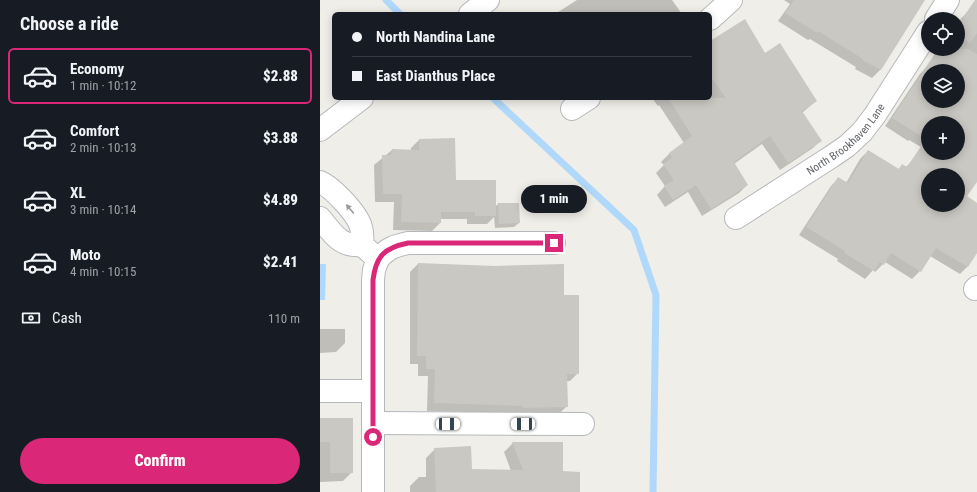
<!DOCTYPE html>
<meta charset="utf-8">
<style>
:root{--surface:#171b24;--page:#242831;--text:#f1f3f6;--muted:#9ea1a6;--line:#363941;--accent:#db2777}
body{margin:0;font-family:"Roboto Condensed",sans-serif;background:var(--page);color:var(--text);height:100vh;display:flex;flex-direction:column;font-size:15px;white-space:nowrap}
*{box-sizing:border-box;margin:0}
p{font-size:13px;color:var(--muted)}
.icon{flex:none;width:22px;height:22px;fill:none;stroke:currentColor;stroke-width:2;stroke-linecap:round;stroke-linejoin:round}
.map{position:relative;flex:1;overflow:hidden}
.drawer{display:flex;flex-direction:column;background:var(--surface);width:320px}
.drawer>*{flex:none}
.hud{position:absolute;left:12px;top:12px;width:380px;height:88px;border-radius:6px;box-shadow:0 2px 10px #0003;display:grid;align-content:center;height:88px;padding:0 20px;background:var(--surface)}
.fabs{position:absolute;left:601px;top:12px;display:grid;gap:8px}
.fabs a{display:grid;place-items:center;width:44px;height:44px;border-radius:50%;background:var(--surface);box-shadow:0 2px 10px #0003;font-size:20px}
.end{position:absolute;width:18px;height:18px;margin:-9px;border:5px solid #db2777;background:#fff;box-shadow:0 0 0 2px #fff}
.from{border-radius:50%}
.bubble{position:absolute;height:28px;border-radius:14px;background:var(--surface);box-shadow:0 2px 10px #0003;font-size:13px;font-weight:800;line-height:28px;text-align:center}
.car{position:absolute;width:12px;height:24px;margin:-12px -6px;border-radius:5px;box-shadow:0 0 3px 1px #0007;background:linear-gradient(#fff 24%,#345 0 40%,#fff 0 76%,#345 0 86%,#fff 0)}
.hud b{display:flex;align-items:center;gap:14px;height:38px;font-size:15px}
.hud b+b{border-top:1px solid var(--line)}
.hud i{width:10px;height:10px;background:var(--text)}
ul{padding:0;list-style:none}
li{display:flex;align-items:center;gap:12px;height:56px;margin:0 8px 6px;padding:0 12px;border:2px solid transparent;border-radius:6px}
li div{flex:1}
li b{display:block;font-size:15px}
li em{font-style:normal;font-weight:800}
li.current{border-color:var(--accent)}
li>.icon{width:36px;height:36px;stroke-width:1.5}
h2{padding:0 20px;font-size:18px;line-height:48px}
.pay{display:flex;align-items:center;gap:10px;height:44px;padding:0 20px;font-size:15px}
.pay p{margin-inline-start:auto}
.primary-button{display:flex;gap:8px;margin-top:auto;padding:8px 20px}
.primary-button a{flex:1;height:46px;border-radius:24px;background:var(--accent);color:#fff;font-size:16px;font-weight:800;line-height:46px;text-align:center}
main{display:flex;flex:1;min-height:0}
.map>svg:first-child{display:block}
.water{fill:#afd8fa}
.shadow{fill:#0003;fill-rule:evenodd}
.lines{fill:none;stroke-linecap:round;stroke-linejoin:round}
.stream{stroke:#afd8fa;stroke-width:7}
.building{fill:#c9c8c2;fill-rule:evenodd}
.street-casing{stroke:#b5b8bb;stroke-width:24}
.street{stroke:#fff;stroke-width:22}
.oneway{fill:#979a9c}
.route{stroke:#db2777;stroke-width:5}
.labels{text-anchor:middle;stroke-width:3;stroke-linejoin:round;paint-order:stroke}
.street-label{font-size:11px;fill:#5f6367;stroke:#fff}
</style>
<main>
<section class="drawer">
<h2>Choose a ride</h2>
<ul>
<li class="current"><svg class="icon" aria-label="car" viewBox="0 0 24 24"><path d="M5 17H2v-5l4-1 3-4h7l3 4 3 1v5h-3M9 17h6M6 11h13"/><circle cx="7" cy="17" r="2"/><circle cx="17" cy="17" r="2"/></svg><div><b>Economy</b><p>1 min · 10:12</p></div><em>$2.88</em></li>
<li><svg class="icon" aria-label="car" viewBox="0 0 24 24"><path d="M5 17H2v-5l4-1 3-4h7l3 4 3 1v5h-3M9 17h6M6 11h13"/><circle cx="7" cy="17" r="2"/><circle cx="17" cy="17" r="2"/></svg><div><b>Comfort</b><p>2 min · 10:13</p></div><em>$3.88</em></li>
<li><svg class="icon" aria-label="car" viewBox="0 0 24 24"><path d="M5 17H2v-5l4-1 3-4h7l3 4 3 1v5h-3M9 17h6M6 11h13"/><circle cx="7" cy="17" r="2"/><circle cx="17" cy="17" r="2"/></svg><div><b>XL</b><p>3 min · 10:14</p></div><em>$4.89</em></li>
<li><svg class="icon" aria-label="car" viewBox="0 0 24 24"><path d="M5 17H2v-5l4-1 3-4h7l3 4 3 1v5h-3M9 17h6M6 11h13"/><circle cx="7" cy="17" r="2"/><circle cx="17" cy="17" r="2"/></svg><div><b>Moto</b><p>4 min · 10:15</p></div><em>$2.41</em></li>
</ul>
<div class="pay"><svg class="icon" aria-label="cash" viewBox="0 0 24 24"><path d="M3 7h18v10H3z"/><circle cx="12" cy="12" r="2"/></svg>Cash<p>110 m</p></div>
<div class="primary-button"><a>Confirm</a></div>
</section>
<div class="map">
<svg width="657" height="492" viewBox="0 0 657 492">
<rect width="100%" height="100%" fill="#f0eee8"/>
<polygon class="water" points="0,264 6,264 5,300 0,300"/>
<g class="shadow">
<polygon points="257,0 352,0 362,14 235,14"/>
<polygon points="464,0 604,0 560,70 552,78 535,69 536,67 490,39 488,40 458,21 470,4"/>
<path d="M 649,10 L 657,15 L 657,179 L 612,153 L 638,153 L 638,123 L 608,123 L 608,151 L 589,140 L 588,141 L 565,126 L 600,74 L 608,66 L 620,49 L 638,49 L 638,22 ZM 608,71 L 638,71 L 638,101 L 608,101 Z"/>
<polygon points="390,42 444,54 496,101 482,113 501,140 493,148 460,170 442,144 414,164 427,185 419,193 382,216 368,192 345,207 337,195 345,186 336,173 344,165 341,162 349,154 364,143 339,105 338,106 332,98 390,98 390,78 396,74 390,64"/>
<polygon points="99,140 135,181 175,207 178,204 198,204 199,223 194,227 175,228 174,217 167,224 147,224 147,219 120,219 120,223 112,231 73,230 74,202 55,202 54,165 72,150 91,151 91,148"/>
<polygon points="548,151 578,170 582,165 586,167 592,161 613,175 608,175 608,205 638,205 638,191 657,204 657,252 648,266 640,274 610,256 600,271 592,279 565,262 555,272 553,270 545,279 517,261 518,259 479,235 511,186 519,178 526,183 540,159"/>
<polygon points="98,264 175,267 243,296 258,373 250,381 246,381 247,406 239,414 107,411 108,376 98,376 98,364 90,364 90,272"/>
<polygon points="0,329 25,329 25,343 16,352 0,353"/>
<polygon points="0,418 32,472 23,481 0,482"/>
<polygon points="193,443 259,492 90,492 90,486 99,477 106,477 106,458 115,449 151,470 191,471 184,452"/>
</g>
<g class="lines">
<g class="stream">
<polyline points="66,0 80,14"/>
<polyline points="173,98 314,230 336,295 333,492"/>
</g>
</g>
<g class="building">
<polygon points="474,0 605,0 561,70 542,60 543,59 498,31 497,33 465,13"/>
<polygon points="655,0 657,0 657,33 650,43 638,35 638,25"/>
<polygon points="425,19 445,53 460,43 497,101 482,111 502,141 468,163 450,136 414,162 428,185 391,209 376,185 353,200 344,186 354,180 343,164 352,158 349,153 372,136 348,98 406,98 390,76 390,41"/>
<path d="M 618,49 L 648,49 L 657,54 L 657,182 L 647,196 L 657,203 L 657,253 L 648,267 L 616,248 L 601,272 L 571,253 L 564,265 L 560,262 L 554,271 L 524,253 L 525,251 L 486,227 L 518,177 L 528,183 L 548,150 L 579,169 L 582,164 L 587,167 L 606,139 L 572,118 ZM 608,71 L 638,71 L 638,101 L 608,101 ZM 608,123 L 638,123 L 638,153 L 608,153 ZM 608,175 L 638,175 L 638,205 L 608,205 Z"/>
<polygon points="135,138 136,180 176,180 176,216 155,216 155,212 121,212 121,223 81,222 82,194 63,194 62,155 71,155 72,149 99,150 99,139"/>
<polygon points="178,203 199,203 200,223 179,224"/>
<polygon points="98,263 175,266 244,264 244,295 259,295 259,374 247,374 248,407 203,408 203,406 114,403 115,369 106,369 106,356 97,356"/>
<polygon points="0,418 33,418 33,473 10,473 10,442 0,442"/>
<polygon points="192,442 243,442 243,471 260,472 260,492 116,492 114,448 151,446 152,469 203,470"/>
</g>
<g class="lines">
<defs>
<g id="street">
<polyline points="150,14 168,0"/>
<polyline points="390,19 411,0"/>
<polyline points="616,19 628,0"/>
<polyline points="252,109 269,98"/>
<polyline points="0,130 42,98"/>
<path d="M 0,182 C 11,186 32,209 38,220 C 42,227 43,236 42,245 L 58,259 L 54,270 L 53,280 L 53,492"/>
<path d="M 0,218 C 13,233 19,247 42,245"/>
<path id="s1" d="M 416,218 L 511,157 L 527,146 L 542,132 L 555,115 L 608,32"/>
<path d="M 58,259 C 68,248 74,246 88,243 L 234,243"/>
<polyline points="655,289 657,287"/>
<polyline points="0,391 53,391"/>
<polyline points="53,423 263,424"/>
</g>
</defs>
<use href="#street" class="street-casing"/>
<use href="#street" class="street"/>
</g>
<defs><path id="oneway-solid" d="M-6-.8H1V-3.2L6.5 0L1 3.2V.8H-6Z"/></defs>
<use class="oneway" href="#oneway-solid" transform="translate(30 209) rotate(-130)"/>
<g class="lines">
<path class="route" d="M 53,437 L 53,280 C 56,256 64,248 88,243 L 234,243"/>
</g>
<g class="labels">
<g class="street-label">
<text dy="4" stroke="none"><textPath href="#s1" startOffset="136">North Brookhaven Lane</textPath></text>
</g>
</g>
</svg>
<div class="fabs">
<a><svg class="icon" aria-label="locate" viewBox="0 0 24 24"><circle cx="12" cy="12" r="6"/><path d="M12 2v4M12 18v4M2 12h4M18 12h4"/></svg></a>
<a><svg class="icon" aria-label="layers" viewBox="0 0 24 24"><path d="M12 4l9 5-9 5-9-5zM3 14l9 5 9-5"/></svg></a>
<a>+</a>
<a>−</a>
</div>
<i class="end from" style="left:53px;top:437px"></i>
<i class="end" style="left:234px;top:243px"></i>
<div class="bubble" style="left:201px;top:185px;width:66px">1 min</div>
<i class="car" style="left:128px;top:424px;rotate:90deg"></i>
<i class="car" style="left:203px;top:424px;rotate:270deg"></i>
<div class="hud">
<b><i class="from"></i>North Nandina Lane</b>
<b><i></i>East Dianthus Place</b>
</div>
</div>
</main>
